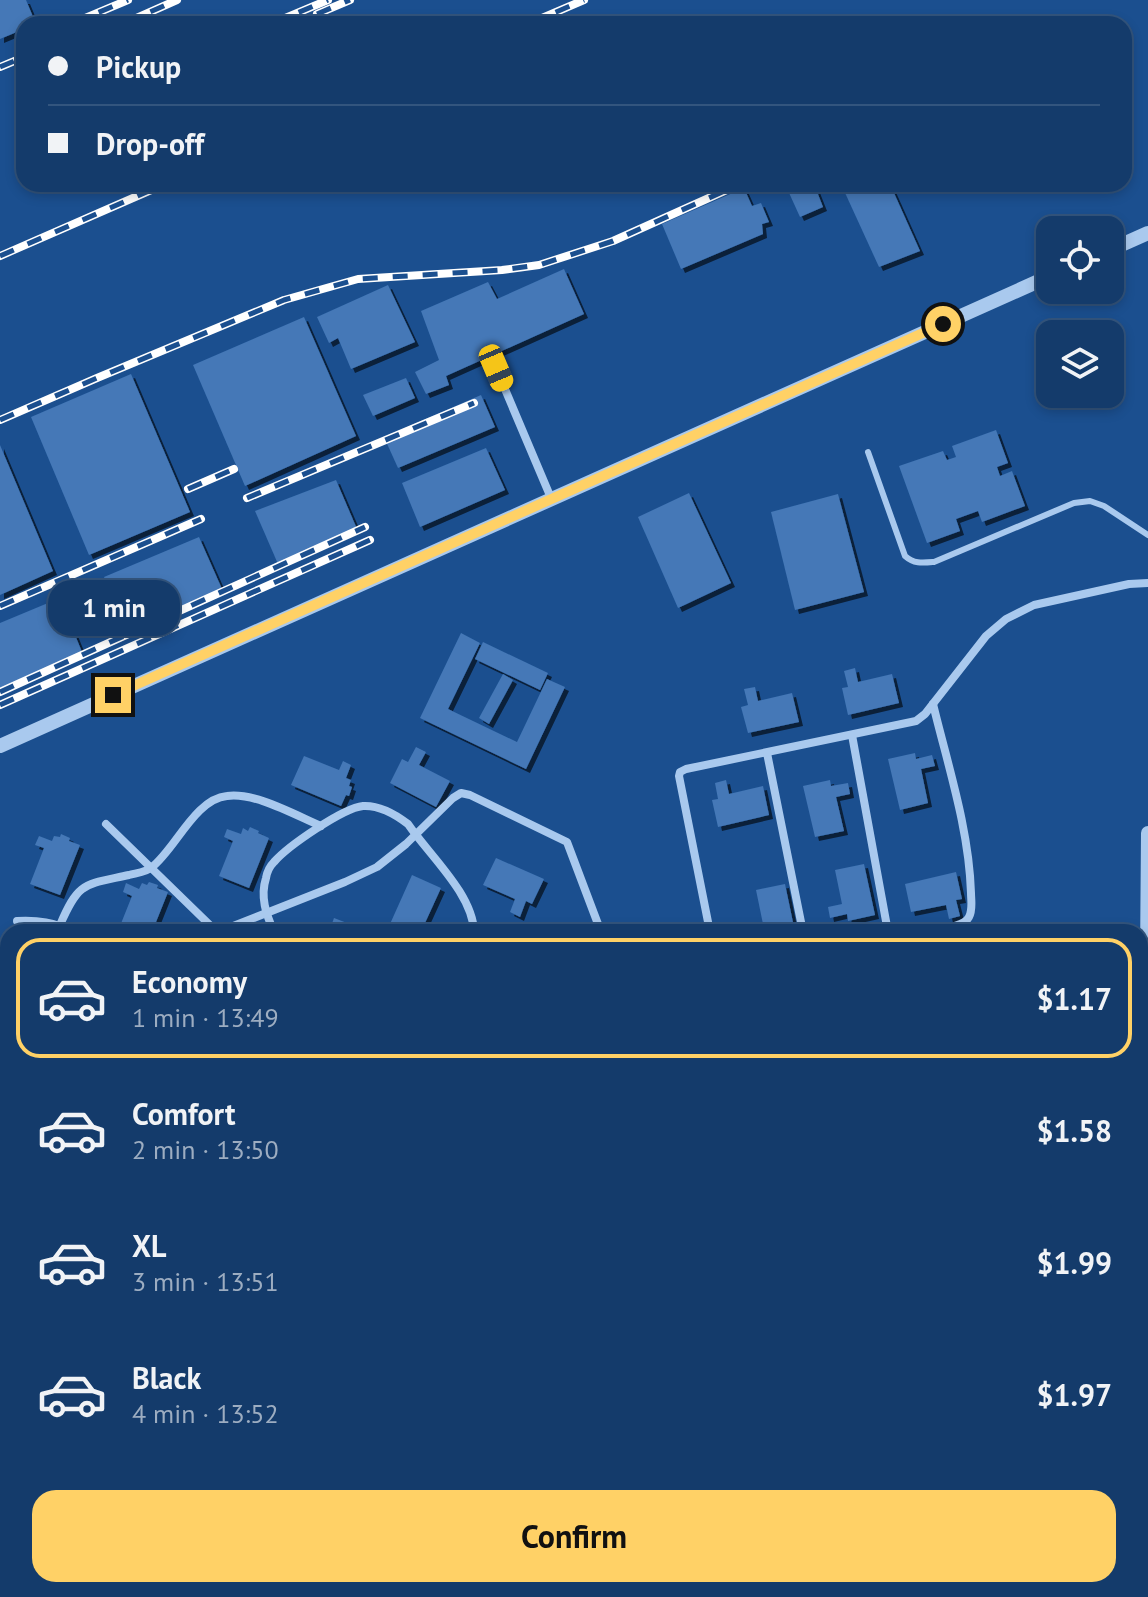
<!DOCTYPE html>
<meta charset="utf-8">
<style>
:root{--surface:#143b6b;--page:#214673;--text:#f1f3f6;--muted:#9dadc1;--line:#33557e;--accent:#ffd166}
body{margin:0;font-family:"PT Sans",sans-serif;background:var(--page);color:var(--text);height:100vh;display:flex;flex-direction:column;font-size:30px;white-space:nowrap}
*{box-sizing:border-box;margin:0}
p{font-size:26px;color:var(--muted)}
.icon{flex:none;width:44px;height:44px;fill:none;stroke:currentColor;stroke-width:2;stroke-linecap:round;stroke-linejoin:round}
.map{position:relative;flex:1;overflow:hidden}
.details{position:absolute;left:0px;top:924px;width:1148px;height:674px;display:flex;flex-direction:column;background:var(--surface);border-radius:24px 24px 0 0;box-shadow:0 4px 12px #0003,0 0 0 2px var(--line)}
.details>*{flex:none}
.top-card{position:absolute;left:16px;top:16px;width:1116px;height:176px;border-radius:24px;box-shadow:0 4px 12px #0003,0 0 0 2px var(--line);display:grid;align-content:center;height:176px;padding:0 32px;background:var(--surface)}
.buttons{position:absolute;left:1036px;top:216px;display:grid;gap:16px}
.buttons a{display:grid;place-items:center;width:88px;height:88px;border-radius:16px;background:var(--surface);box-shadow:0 4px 12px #0003,0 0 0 2px var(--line);font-size:40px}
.end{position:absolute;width:36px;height:36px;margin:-18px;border:10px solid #ffd166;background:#111;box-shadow:0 0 0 4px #111}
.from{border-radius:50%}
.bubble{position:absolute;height:56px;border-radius:24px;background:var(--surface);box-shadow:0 4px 12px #0003,0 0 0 2px var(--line);font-size:26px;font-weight:700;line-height:56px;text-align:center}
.car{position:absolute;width:24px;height:48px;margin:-24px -12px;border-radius:10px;box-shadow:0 0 6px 2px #0007;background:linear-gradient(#f5c518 24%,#345 0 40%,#f5c518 0 76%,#345 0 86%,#f5c518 0)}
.top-card b{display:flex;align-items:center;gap:28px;height:76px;font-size:30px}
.top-card b+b{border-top:2px solid var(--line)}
.top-card i{width:20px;height:20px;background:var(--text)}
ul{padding:14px 0 0;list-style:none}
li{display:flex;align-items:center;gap:24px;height:120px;margin:0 16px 12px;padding:0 16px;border:4px solid transparent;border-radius:24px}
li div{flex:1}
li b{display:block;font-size:30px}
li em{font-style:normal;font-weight:700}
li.selected{border-color:var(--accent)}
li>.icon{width:72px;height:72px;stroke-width:1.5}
.primary-button{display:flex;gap:16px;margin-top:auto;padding:16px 32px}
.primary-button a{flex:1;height:92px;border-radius:24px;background:var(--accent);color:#111;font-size:32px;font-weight:700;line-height:92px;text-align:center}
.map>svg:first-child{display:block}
.building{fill:#4478b7;filter:url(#shadow)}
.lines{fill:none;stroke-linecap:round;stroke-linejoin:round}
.service{stroke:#a9c9ee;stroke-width:6}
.minor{stroke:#a9c9ee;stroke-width:8}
.tertiary{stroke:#a9c9ee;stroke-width:14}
.primary{stroke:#f0f6ff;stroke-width:20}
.rail-casing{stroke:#fff;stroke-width:8}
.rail{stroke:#1b4f8f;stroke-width:5;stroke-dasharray:15;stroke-linecap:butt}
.route{stroke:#ffd166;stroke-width:10}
</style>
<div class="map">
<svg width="1148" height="1597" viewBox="0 0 1148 1597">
<defs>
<filter id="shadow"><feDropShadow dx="4" dy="4" stdDeviation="0" flood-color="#0009"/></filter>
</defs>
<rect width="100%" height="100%" fill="#1b4f8f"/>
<g class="building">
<polygon points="0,0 26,0 36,24 24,24 24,29 0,39"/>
<polygon points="785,184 814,184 823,207 800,217"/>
<polygon points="841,184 890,184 920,251 879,267"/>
<polygon points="744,188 752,206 761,203 769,222 762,224 763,234 681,269 662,224"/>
<polygon points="564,269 584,314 446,376 449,385 426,394 415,372 439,360 421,311 488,282 497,299"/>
<polygon points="388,285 415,342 351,369 338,338 329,343 317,317"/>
<polygon points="304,317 356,436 245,486 193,365"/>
<polygon points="131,374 190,512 89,555 31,417"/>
<polygon points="406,378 415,398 373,416 363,395"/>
<polygon points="481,395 495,427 398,468 384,437"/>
<polygon points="996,430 1008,463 997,467 1000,476 1012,471 1025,506 982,522 978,511 956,519 960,531 927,543 899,466 943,451 947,460 956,457 952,446"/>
<polygon points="0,445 53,571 0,595"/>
<polygon points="486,448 505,490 420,527 402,483"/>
<polygon points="336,480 357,529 278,564 255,511"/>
<polygon points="689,493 731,583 678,608 638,517"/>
<polygon points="838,494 864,592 795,610 771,512"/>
<polygon points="199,537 222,589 127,632 104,577"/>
<polygon points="60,598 82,652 0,689 0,623"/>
<polygon points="461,633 480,643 448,709 517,742 547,679 565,687 526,769 420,718"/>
<polygon points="483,642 548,673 540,690 475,659"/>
<polygon points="855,668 858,682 892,674 899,703 848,715 842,688 848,687 844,671"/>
<polygon points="503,674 513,680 489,724 479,718"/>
<polygon points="755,687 758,701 792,693 799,722 748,733 741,707 748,705 744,689"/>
<polygon points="416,747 426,752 419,765 450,781 436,807 390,783 402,759 408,762"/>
<polygon points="915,753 916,759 932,755 935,766 921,769 928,803 900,810 888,759"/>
<polygon points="304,756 339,770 343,761 351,765 346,778 351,780 349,786 352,787 349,796 346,795 341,806 291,785"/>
<polygon points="726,780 729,794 763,786 769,815 718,827 712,800 718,799 715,783"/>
<polygon points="830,780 831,786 848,783 850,794 836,797 844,831 815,837 803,786"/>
<polygon points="250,827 259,831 258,833 269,838 249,888 219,876 233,841 224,837 227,829 241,834 243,828 248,831"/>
<polygon points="61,834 70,838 69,841 80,845 60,895 30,884 44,848 35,845 39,836 52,841 54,836 60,837"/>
<polygon points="496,858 544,879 532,904 526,901 520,917 510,912 515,899 483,885"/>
<polygon points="864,864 875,915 848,921 847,914 830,918 828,907 842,904 835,870"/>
<polygon points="956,872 962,899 956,900 960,916 949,919 946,905 911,912 905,884"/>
<polygon points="412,875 441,888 425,923 434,927 432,932 423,932 417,930 416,932 399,932 400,929 390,924"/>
<polygon points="149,882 158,885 157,888 168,892 152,932 118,931 132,896 123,892 126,883 139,889 142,883 147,885"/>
<polygon points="785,884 795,932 750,932 749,927 763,924 756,890"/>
<polygon points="334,918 360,928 358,932 329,932"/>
<polygon points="0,1265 8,1266 8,1299 0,1298"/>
<polygon points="0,1368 8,1369 8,1394 0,1393"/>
<polygon points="0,1500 8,1501 8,1536 0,1535"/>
<polygon points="8,1585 8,1590 54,1590 45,1597 0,1597 0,1591"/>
</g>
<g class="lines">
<g class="service">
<path d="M 868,452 L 905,556 C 914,564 922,563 934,562 L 1074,503 L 1090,501 L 1104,506 L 1148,535"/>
<polyline points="0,1473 8,1474"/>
<polyline points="335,1590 350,1597"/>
<polyline points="183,1597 187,1590"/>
</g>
<g class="minor">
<polyline points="496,368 551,498"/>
<polyline points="852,735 888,932"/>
<polyline points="767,753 803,932"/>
<polyline points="106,824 217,932"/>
<path d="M 17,921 C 38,920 54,922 73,932"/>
<path d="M 60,925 C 79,881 84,885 129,875 C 136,873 147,872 152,867 C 176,848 195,799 227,796 C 255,792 295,815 321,826"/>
<polyline points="218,932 345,882 377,867 406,844 453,798 461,793 470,795 567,842 601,932"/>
<path d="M 274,932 C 266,914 260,897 266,878 C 267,872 270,866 274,862 C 288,846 343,808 363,806 C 380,805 395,814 408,824 C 429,855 473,894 474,932"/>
<polyline points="710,932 679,776 680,772 686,769 916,721 925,714 986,636 1006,619 1034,605 1129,584 1148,583"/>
<path d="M 923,932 C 935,930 964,928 969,917 C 973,910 971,900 971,893 C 969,829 948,766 933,704"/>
<polyline points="1140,1275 1148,1272"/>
<path d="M 1140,1462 C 1147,1472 1148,1484 1140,1493"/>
<polyline points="574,1590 579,1597"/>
<polyline points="993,1590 998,1597"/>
<polyline points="705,1597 715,1590"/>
<polyline points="1036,1597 1043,1590"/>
</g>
<g class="tertiary">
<polyline points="1110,250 1148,233"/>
<polyline points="0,746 1050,276"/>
<polyline points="1140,1123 1146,1085 1148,833"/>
<polyline points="1140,1192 1146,1214"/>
</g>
<g class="primary">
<polyline points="0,986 8,990"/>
<polyline points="813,1590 818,1597"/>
</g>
<defs>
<g id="rail">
<polyline points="317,14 350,0"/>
<polyline points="71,24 128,0"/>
<polyline points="123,24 177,0"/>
<polyline points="271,24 328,0"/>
<polyline points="528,24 584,0"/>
<polyline points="0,67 24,57"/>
<polyline points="0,256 165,184"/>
<polyline points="0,420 97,378 284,300 358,279 502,270 539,265 613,241 740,184"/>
<polyline points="188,489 234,469"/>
<polyline points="247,498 474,403"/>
<polyline points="0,606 201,519"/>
<polyline points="0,692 365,527"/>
<polyline points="0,705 370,540"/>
</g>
</defs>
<use href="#rail" class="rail-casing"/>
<use href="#rail" class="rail"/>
</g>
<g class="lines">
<polyline class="route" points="113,695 943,324"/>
</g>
</svg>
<div class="buttons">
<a><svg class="icon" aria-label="locate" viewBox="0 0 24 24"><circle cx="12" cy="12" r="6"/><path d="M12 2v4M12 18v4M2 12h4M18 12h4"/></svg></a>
<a><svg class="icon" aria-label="layers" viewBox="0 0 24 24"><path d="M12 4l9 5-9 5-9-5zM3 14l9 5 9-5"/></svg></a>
</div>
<i class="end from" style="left:943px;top:324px"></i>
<i class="end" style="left:113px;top:695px"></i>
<div class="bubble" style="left:48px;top:580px;width:132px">1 min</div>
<i class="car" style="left:496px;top:368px;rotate:157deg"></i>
<div class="top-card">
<b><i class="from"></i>Pickup</b>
<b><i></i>Drop-off</b>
</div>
<section class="details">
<ul>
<li class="selected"><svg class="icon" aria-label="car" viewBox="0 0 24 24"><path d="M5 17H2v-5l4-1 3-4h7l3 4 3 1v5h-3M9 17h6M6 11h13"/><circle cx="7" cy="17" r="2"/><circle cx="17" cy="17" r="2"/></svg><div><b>Economy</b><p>1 min · 13:49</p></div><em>$1.17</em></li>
<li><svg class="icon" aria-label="car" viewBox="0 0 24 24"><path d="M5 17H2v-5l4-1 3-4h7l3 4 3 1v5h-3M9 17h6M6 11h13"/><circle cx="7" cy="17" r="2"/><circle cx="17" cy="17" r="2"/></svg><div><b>Comfort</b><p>2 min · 13:50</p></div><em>$1.58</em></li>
<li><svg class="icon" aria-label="car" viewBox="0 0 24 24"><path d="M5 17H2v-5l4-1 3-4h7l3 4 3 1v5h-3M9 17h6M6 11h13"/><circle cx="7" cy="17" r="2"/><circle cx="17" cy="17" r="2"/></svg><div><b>XL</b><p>3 min · 13:51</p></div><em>$1.99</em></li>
<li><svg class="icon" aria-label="car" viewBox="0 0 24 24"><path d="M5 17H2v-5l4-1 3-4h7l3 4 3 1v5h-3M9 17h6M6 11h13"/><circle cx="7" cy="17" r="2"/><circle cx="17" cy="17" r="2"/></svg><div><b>Black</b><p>4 min · 13:52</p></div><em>$1.97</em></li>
</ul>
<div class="primary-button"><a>Confirm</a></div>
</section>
</div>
